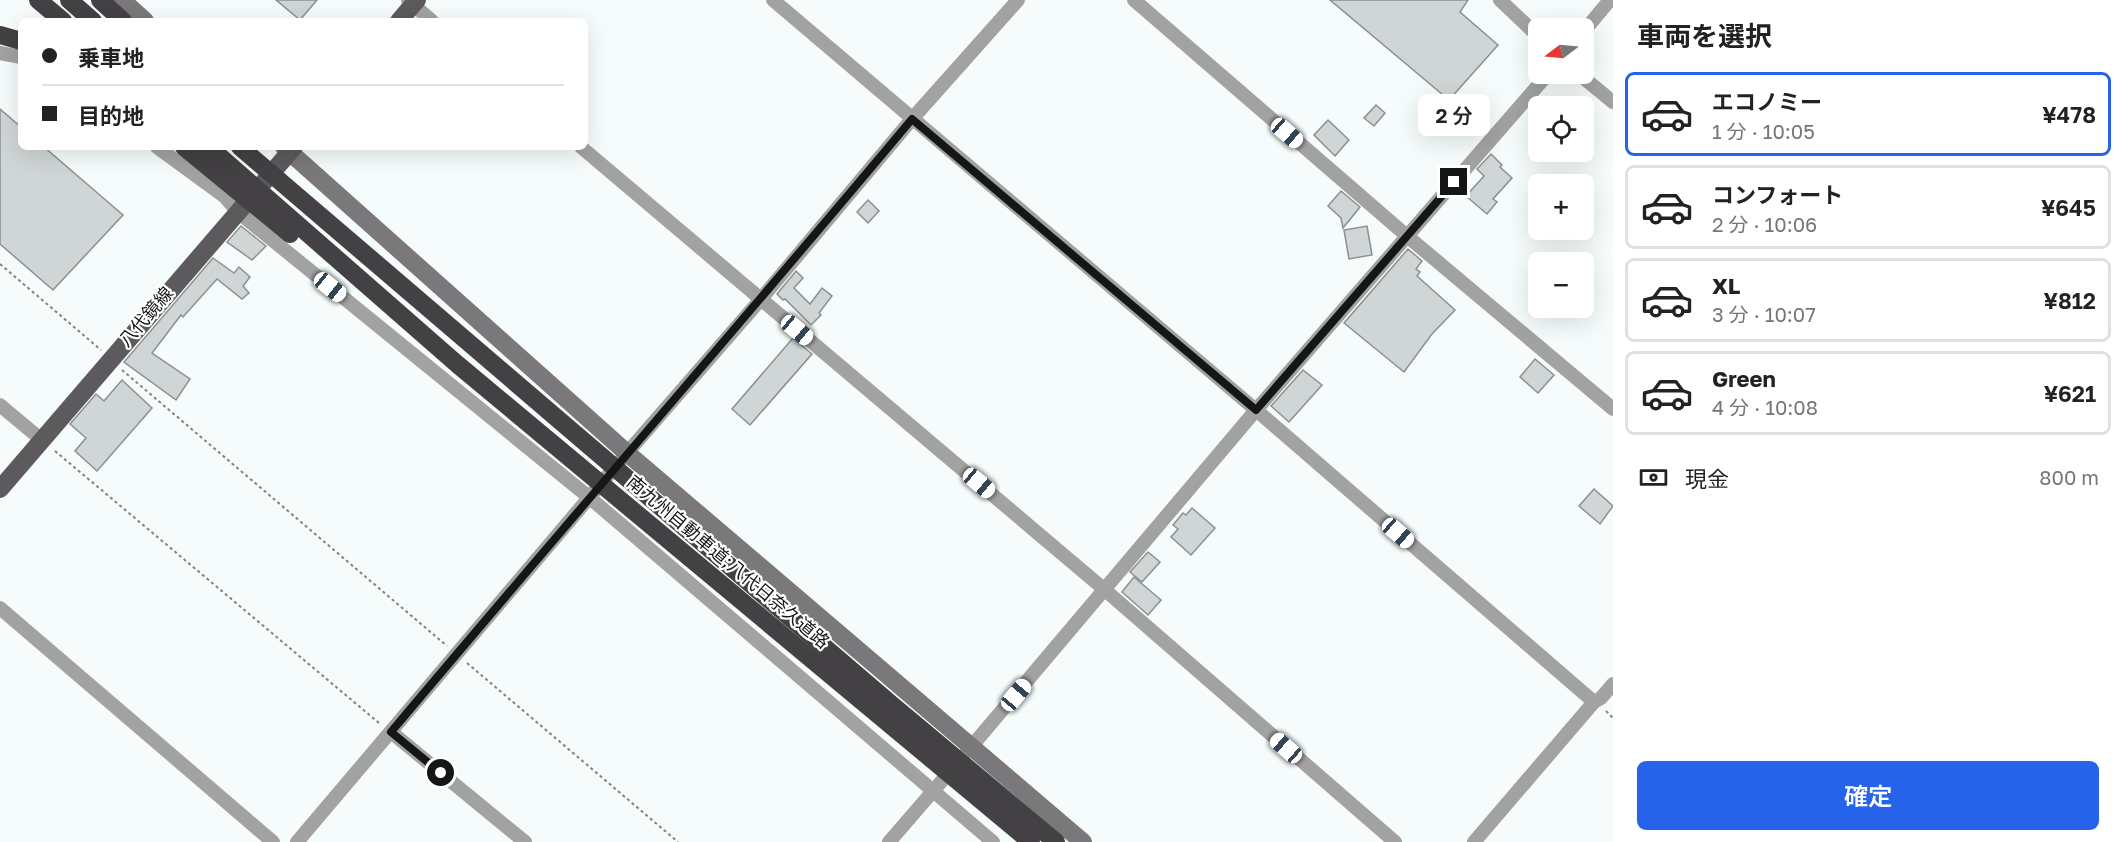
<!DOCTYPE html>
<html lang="ja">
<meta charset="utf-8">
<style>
:root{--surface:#fff;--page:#f2f2f2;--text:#222;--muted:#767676;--line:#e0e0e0;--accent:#2563eb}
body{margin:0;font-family:"Golos Text","Noto Sans JP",sans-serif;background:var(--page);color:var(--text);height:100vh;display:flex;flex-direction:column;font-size:22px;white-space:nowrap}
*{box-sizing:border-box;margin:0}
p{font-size:20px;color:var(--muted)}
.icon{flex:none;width:33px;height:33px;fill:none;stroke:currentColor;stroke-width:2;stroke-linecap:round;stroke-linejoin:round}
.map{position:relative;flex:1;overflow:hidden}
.sheet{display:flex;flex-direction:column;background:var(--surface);width:510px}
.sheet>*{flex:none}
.hud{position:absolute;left:18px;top:18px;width:570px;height:132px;border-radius:9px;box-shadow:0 6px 24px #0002;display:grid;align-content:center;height:132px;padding:0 24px;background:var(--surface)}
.needle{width:39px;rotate:254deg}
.controls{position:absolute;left:1528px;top:18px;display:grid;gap:12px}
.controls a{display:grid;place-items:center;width:66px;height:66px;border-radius:9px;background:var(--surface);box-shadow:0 6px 24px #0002;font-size:30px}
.end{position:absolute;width:27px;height:27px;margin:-14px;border:8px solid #151717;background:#fff;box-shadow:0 0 0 3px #fff}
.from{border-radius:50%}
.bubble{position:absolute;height:42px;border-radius:9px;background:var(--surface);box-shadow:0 6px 24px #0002;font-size:20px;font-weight:600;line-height:42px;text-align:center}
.car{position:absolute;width:18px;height:36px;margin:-18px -9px;border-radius:8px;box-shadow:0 0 4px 2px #0007;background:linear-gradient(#fff 24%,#345 0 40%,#fff 0 76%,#345 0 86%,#fff 0)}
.hud b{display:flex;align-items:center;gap:21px;height:57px;font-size:22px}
.hud b+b{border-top:2px solid var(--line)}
.hud i{width:15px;height:15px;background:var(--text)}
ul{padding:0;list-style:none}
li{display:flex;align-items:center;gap:18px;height:84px;margin:0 12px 9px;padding:0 12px;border:3px solid var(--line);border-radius:9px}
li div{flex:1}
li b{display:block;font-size:22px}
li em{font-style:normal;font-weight:600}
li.selected{border-color:var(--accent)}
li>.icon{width:54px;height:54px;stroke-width:1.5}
h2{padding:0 24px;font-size:27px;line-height:72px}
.pay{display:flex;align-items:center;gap:15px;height:66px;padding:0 24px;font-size:22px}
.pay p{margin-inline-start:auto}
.primary-button{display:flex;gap:12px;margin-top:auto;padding:12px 24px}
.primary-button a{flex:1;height:69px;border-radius:9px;background:var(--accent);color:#fff;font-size:24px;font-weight:600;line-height:69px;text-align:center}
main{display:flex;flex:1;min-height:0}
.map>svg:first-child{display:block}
.building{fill:#d0d5d5;stroke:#8b9090;stroke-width:1.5}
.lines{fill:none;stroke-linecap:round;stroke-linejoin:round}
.path{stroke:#7f8382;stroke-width:2;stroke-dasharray:3 3;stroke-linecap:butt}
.street{stroke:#a3a2a3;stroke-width:14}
.secondary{stroke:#7a787a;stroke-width:18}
.primary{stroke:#5d5a5d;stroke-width:18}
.highway{stroke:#444144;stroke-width:18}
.highway-bridge{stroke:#444144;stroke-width:18}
.route{stroke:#151717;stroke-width:8}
.labels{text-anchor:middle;stroke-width:4.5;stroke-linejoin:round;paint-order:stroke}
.street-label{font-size:18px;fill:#151717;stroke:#fff}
</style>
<main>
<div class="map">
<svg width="1613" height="842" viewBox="0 0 1613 842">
<rect width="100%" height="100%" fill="#f6fcfb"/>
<g class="building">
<polygon points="276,0 317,0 300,20"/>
<polygon points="1330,0 1468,0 1460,12 1498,45 1449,100"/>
<polygon points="1376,105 1385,113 1374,126 1364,118"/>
<polygon points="0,109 21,127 21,147 44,147 123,215 53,290 0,244"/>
<polygon points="1328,120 1349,140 1335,156 1314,135"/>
<polygon points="1491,154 1502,165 1500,167 1512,178 1493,199 1497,202 1487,214 1466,196 1484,176 1477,169"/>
<polygon points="1341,191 1360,207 1343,228 1341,218 1328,206"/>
<polygon points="868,200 879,211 868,223 857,212"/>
<polygon points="241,226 266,246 252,260 227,242"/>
<polygon points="1367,226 1372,255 1349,259 1344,230"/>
<polygon points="1408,249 1422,261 1416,269 1420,272 1417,276 1455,310 1432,334 1404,372 1344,323"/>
<polygon points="213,258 234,273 239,267 250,277 243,286 249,293 242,299 217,279 183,317 181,315 152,353 190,379 176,400 124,362"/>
<polygon points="796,271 803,278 794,288 810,304 822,288 832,296 819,313 821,315 811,325 785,299 783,300 777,294"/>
<polygon points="793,338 812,354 750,425 732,409"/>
<polygon points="1535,359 1554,375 1538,393 1520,377"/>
<polygon points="1303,370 1322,385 1289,422 1271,406"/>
<polygon points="122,380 152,408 97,471 75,451 86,438 70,424 96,394 104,401"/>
<polygon points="1594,489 1613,506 1600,524 1579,506"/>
<polygon points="1192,508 1215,528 1191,555 1171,537 1178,529 1173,525 1183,513 1186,515"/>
<polygon points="1148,552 1160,562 1142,582 1130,572"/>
<polygon points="1134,577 1161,600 1148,615 1122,592"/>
</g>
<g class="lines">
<g class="path">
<polyline points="0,264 101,350"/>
<polyline points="122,370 447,646"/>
<polyline points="55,451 379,723"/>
<polyline points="467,663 678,842"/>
<polyline points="1606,711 1613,718"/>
</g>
<g class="street">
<polyline points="408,0 432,21"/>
<polyline points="773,0 1256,410 1594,702"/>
<polyline points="1134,0 1407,236 1613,409"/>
<polyline points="1500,0 1539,37"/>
<polyline points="1584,31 1610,0"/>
<polyline points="0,53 21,57"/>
<polyline points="1579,74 1613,102"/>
<polyline points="157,147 224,196 238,212 590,498 993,842"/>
<polyline points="581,147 1105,590 1395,842"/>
<polyline points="0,405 43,441"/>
<polyline points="0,608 273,842"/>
<polyline points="391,732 525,842"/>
<polyline points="966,753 1256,410 1548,74"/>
<polyline points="297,842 627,453 761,299 912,119 1018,0"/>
<polyline points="889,842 953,768"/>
<polyline points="1474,842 1594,702 1601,698 1613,684"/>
</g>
<g class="secondary">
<polyline points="122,0 145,21"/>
<polyline points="284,147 627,453 1083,842"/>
</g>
<g class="primary">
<polyline points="399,21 417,0"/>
<polyline points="0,489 294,147"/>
</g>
<g class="highway">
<polyline points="38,0 63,21"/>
<polyline points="69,0 93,21"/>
<polyline points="100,0 123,21"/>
<polyline points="0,35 21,41"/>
</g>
<g class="highway-bridge">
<polyline points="184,147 290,234"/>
<polyline points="209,147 457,364 1031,842"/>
<polyline points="240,147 891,704 1056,842"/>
</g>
</g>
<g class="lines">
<path class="route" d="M 441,773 L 391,732 C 563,527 740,325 912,119 L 1256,410 L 1454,182"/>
</g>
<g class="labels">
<g class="street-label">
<text transform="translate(146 317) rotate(-49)" y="6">八代鏡線</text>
<text transform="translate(728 562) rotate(40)" y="6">南九州自動車道;八代日奈久道路</text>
</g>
</g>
</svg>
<div class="controls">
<a><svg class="needle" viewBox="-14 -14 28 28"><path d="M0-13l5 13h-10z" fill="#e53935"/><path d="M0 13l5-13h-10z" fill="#767676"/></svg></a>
<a><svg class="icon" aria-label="locate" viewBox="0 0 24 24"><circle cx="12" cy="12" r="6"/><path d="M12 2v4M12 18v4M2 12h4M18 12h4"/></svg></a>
<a>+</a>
<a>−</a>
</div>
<i class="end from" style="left:441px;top:773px"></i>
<i class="end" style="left:1454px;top:182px"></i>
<div class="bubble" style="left:1418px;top:94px;width:72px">2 分</div>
<i class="car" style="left:1287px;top:133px;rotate:131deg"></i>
<i class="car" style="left:330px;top:287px;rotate:129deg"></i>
<i class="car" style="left:797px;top:330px;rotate:130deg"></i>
<i class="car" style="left:979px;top:483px;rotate:130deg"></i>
<i class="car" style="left:1398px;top:533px;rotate:131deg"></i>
<i class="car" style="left:1016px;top:695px;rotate:40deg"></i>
<i class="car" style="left:1286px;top:748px;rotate:311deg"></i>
<div class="hud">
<b><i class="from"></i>乗車地</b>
<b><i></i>目的地</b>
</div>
</div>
<section class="sheet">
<h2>車両を選択</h2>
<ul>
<li class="selected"><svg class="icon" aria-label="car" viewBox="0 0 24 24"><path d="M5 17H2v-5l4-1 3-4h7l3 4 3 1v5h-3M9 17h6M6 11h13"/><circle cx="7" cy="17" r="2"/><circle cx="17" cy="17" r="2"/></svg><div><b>エコノミー</b><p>1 分 · 10:05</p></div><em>¥478</em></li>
<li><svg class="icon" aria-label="car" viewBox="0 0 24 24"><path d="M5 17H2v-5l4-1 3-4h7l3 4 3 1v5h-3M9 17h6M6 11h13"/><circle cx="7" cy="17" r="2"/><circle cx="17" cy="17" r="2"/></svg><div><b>コンフォート</b><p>2 分 · 10:06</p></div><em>¥645</em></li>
<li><svg class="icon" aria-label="car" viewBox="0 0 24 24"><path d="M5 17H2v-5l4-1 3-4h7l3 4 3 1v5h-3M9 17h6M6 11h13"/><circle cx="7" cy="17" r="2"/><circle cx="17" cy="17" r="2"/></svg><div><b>XL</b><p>3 分 · 10:07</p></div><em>¥812</em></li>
<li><svg class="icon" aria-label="car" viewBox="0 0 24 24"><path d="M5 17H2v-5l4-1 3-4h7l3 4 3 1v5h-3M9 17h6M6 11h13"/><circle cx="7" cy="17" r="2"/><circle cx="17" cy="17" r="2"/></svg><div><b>Green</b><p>4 分 · 10:08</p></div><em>¥621</em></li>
</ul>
<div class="pay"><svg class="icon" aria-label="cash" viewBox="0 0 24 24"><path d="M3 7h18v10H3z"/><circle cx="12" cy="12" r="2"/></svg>現金<p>800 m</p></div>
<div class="primary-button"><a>確定</a></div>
</section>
</main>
